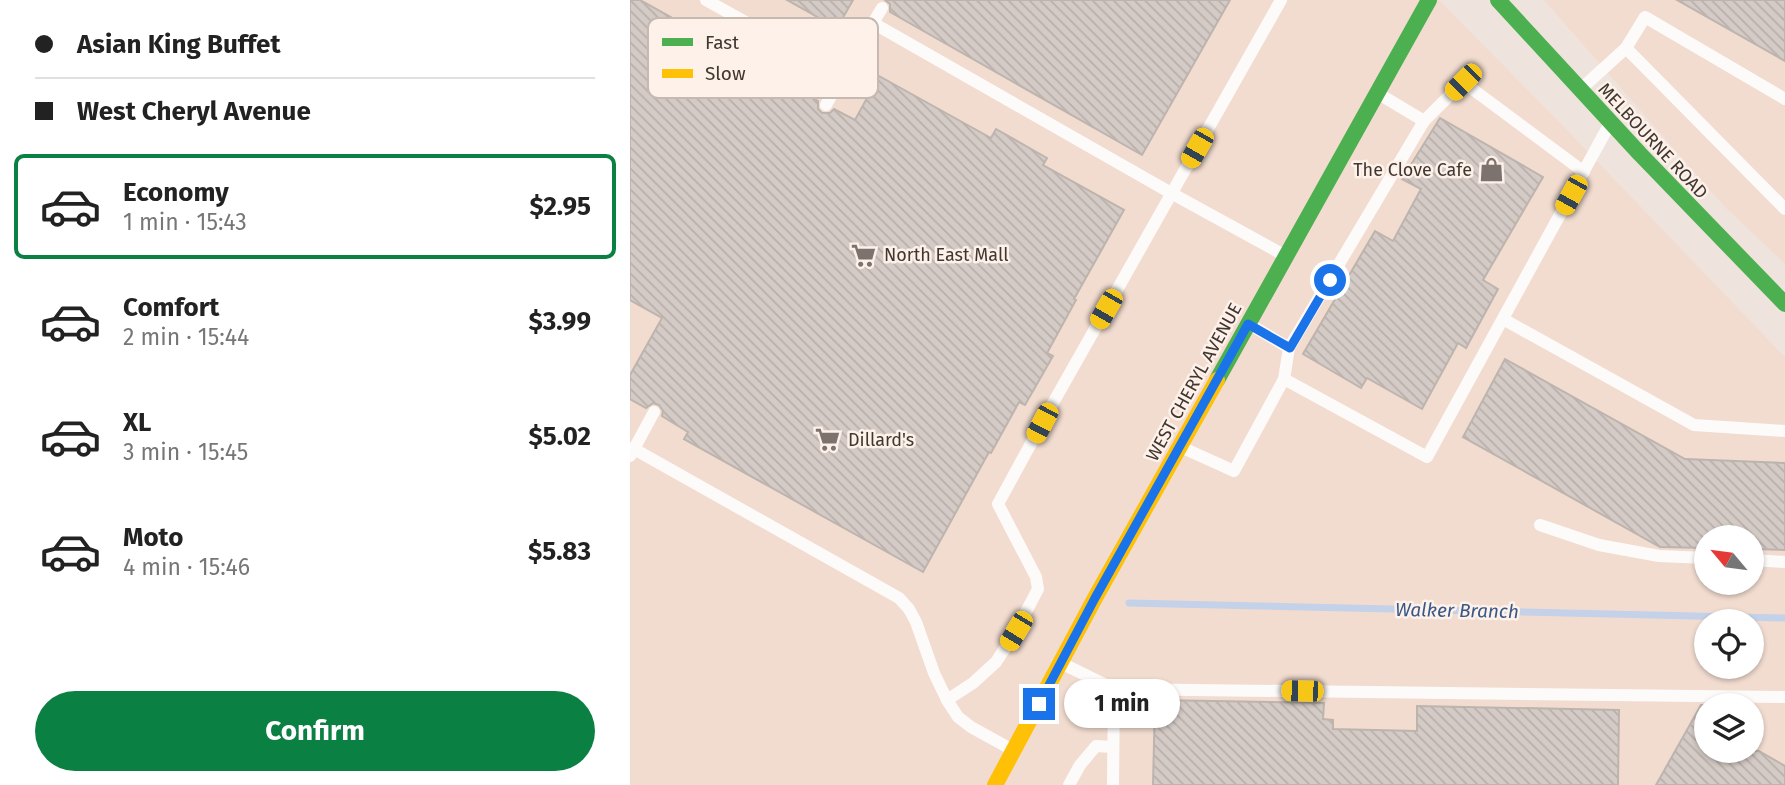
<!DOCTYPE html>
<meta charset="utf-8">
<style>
:root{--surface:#fff;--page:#f2f2f2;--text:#222;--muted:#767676;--line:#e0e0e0;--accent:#0b8043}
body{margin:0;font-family:"Fira Sans",sans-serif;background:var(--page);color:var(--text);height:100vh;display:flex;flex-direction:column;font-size:26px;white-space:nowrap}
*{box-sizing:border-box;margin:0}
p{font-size:23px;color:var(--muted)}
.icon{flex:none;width:38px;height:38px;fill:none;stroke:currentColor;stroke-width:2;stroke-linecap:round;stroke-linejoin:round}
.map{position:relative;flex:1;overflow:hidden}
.sheet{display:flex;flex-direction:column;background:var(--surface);width:630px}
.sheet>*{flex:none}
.top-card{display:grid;align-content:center;height:154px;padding:0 35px;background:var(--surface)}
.needle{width:46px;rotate:299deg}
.buttons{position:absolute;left:1064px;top:525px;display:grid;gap:14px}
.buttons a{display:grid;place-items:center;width:70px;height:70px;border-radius:50%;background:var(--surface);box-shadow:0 2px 5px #0004;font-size:35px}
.end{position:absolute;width:32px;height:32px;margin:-16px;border:9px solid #1a73e8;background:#fff;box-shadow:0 0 0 4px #fff}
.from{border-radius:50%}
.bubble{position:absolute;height:49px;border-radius:24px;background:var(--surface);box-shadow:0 2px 5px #0004;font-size:23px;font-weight:700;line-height:49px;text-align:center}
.car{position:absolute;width:21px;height:42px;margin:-21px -10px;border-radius:9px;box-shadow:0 0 5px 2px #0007;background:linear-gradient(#f5c518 24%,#345 0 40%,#f5c518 0 76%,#345 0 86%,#f5c518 0)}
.top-card b{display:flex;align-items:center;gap:24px;height:66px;font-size:26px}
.top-card b+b{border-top:2px solid var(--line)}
.top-card i{width:18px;height:18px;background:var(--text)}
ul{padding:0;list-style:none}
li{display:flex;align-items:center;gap:21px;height:105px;margin:0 14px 10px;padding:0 21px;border:4px solid transparent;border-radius:10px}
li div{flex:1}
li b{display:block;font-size:26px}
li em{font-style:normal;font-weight:700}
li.on{border-color:var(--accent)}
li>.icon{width:63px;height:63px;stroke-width:1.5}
.cta{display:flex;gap:14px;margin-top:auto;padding:14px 35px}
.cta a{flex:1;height:80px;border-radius:42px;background:var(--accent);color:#fff;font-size:28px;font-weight:700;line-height:80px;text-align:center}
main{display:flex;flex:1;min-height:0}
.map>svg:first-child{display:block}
.built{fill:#f2dcd0;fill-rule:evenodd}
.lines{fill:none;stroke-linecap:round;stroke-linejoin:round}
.stream{stroke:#c3d1e9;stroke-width:7}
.building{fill:url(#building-back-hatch);stroke:#bdb4ae;stroke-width:2}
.lane{stroke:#fdfbfa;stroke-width:12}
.fast{stroke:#4caf50;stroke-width:16}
.slow{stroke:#ffc107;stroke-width:16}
.route{stroke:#1a73e8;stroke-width:9}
.labels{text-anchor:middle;stroke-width:5;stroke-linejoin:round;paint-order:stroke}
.street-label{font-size:18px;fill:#403732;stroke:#fef1e9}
.poi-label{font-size:18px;fill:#403732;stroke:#fef1e9;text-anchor:start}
.water-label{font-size:19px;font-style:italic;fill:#385889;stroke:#fef1e9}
.key{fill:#fef1e9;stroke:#c5b9b2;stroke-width:2}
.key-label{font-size:19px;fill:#403732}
</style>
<main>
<section class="sheet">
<div class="top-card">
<b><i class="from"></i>Asian King Buffet</b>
<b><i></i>West Cheryl Avenue</b>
</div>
<ul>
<li class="on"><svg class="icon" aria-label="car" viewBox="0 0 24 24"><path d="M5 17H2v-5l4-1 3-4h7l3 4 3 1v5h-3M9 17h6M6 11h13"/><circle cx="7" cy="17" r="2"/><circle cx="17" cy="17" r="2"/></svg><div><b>Economy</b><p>1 min · 15:43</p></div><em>$2.95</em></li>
<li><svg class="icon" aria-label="car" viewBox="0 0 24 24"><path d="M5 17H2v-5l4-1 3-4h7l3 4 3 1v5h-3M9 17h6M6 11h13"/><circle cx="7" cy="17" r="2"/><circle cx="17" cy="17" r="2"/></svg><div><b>Comfort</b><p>2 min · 15:44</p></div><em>$3.99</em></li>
<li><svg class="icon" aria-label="car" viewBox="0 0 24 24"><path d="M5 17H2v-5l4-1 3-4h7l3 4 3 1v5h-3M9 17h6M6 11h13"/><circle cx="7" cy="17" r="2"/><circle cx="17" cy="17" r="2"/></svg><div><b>XL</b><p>3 min · 15:45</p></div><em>$5.02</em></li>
<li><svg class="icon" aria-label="car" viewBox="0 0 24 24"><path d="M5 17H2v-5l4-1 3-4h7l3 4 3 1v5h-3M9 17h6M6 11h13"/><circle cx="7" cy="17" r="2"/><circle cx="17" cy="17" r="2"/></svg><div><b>Moto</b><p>4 min · 15:46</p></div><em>$5.83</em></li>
</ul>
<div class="cta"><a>Confirm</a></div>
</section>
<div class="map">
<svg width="1155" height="785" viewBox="0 0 1155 785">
<defs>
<pattern id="building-back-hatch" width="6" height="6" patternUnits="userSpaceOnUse" patternTransform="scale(1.75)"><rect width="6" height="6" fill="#d5cbc6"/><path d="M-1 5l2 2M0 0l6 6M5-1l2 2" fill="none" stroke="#b8afab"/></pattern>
</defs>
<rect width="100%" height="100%" fill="#efe3dd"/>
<g class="built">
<path d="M 0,0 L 809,0 L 937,130 L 1155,357 L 1155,785 L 0,785 ZM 1076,537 L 1122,537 L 1122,583 L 1076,583 ZM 1076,621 L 1122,621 L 1122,667 L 1076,667 ZM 1076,705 L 1122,705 L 1122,751 L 1076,751 Z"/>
<polygon points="914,0 1155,0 1155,264 1093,205"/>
</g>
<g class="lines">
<polyline class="stream" points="499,603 1155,618"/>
</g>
<g class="building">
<polygon points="0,0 10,0 161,84 188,101 188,109 192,113 200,113 204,109 225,120 249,76 361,138 366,129 417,158 413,165 494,210 444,299 446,300 417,353 423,356 395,405 389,402 361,453 359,452 293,572 54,439 58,432 32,416 33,411 29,405 23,403 16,408 0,399 0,375 32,318 0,300"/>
<polygon points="157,0 223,0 207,28"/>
<polygon points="255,0 600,0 512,155 260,12 260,4"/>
<polygon points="1047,0 1155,0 1155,61"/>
<polygon points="810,118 913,177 853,280 868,289 836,348 828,343 792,409 737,378 731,388 673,354 745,231 763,241 791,189 772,179"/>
<polygon points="875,359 1055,459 1155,463 1155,550 1122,549 1122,537 1076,537 1076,548 1030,547 833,437"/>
<polygon points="525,700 694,703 693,719 703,720 703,729 787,731 787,706 989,710 988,785 523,785"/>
<polygon points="1071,705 1076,705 1076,751 1129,751 1155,766 1155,785 1026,785"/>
</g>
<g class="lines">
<g class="lane">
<polyline points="76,0 212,76 243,23 541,193 654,255"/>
<polyline points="243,23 252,8"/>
<polyline points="996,48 1155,209"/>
<polyline points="952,88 996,48 1015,17 1155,99"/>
<polyline points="749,94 794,121"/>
<polyline points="196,105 212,76"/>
<polyline points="873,319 1064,425 1155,431"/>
<polyline points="621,325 659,348"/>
<polyline points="654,379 797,457 978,127"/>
<polyline points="553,448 604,471 654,379 659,348 794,121 833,82 954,172"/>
<polyline points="4,449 24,412"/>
<polyline points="0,456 4,449 269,598 279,609 286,622 304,673 317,700 328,717 341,727 379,748"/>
<polyline points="910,525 969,545 1029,556 1076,558"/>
<polyline points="1122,560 1155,562"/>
<polyline points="433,664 484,689 1155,697"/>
<polyline points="317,700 343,683 366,662 386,631 408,589 406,577 368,504 423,403 651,0"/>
<polyline points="439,785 450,765 466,746 483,747"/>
<polyline points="483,785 484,689"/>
</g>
<g class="fast">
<polyline points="868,0 1010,154 1155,304"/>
<polyline points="587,380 799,0"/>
</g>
<polyline class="slow" points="365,785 465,598 587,380"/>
</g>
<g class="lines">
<polyline class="route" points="409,704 465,598 618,324 660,348 700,280"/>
</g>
<defs>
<symbol id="shop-bare" viewBox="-9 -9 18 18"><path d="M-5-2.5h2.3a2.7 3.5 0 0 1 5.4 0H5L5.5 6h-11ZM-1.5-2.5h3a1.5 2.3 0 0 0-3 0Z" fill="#7d736e" stroke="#fef1e9" stroke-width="2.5" paint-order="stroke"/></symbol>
<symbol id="supermarket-bare" viewBox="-9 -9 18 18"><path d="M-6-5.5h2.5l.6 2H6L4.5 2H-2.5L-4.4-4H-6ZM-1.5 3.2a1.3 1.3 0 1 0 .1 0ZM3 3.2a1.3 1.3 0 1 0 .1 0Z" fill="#7d736e" stroke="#fef1e9" stroke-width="2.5" paint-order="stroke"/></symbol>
</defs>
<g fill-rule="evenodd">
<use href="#shop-bare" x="844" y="152" width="35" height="35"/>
<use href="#supermarket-bare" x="216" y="238" width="35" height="35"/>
<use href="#supermarket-bare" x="180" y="422" width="35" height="35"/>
</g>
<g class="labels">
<g class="street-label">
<text transform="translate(1023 141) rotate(47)" y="6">MELBOURNE ROAD</text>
<text transform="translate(564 382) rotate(-61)" y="6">WEST CHERYL AVENUE</text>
</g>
<g class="poi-label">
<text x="842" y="176" text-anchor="end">The Clove Cafe</text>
<text x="254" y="261">North East Mall</text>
<text x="218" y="446">Dillard's</text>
</g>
<g class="water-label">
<text transform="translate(827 610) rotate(1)" y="7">Walker Branch</text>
</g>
</g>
<rect x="18" y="18" width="230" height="80" rx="10" class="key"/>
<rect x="32" y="38" width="31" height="8" fill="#4caf50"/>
<rect x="32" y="69" width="31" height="9" fill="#ffc107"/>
<g class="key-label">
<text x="75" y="49">Fast</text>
<text x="75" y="80">Slow</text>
</g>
</svg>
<div class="buttons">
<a><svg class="needle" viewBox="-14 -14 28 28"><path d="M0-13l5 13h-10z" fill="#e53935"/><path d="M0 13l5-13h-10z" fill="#767676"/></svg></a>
<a><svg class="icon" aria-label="locate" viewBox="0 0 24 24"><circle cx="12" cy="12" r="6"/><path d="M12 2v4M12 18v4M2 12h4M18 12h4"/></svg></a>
<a><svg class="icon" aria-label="layers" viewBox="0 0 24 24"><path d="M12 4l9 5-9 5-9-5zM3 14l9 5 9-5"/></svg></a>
</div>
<i class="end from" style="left:700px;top:280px"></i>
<i class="end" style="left:409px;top:704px"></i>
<div class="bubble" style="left:434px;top:679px;width:116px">1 min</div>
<i class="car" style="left:833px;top:82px;rotate:225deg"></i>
<i class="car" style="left:567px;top:148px;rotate:210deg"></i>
<i class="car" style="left:941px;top:195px;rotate:209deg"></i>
<i class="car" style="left:476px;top:309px;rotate:210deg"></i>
<i class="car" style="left:412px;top:423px;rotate:208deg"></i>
<i class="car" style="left:386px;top:631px;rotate:211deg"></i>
<i class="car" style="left:672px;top:691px;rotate:271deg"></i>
</div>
</main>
